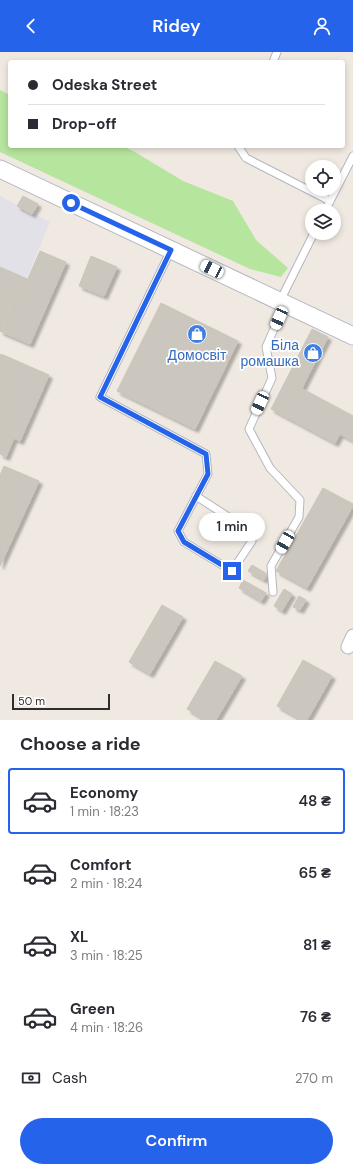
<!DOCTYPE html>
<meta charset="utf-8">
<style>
:root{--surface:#fff;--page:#f2f2f3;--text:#2b2b33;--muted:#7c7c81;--line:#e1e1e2;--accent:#2563eb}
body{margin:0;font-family:"DM Sans",sans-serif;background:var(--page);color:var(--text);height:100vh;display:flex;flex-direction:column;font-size:15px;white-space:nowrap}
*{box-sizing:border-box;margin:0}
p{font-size:13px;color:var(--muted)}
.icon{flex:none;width:22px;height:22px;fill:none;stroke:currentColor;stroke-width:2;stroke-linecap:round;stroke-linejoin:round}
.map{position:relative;height:668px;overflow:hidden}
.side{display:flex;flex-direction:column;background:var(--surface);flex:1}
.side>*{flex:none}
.top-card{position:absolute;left:8px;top:8px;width:337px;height:88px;border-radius:4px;box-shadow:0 2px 6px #0003;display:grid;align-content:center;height:88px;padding:0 20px;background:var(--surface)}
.fabs{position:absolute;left:305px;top:108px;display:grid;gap:8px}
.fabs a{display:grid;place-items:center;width:36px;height:36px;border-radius:50%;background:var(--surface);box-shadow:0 2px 6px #0003;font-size:20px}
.scale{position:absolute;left:12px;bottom:10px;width:98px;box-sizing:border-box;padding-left:4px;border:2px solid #2e2e2e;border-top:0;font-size:11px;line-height:14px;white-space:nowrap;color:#2e2e2e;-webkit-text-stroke:3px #fff;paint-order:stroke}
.end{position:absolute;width:18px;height:18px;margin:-9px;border:5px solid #2563eb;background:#fff;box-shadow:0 0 0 2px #fff}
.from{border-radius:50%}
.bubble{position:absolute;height:28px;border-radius:14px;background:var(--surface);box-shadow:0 2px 6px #0003;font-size:13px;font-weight:600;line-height:28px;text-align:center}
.car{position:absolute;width:12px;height:24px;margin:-12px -6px;border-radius:5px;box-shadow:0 0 3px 1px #0007;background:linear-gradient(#fff 24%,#345 0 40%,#fff 0 76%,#345 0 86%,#fff 0)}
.top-card b{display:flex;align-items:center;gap:14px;height:38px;font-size:15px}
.top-card b+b{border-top:1px solid var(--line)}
.top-card i{width:10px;height:10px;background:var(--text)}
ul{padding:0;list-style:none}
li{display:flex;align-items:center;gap:12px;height:66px;margin:0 8px 6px;padding:0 12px;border:2px solid transparent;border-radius:4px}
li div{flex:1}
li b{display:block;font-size:15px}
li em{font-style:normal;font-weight:600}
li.on{border-color:var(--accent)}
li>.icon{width:36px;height:36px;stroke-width:1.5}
h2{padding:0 20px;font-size:18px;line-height:48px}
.pay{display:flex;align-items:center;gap:10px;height:44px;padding:0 20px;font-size:15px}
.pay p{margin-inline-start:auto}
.button{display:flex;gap:8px;margin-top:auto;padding:8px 20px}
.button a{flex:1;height:46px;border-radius:24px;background:var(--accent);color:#fff;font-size:16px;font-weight:600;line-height:46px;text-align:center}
header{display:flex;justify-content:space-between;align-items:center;height:52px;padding:0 20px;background:var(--accent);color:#fff;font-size:18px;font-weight:600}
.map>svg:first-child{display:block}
.industrial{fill:#e3e1e8}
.green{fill:#b6e59e}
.building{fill:#cbc7bf;stroke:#cbc5ba;filter:url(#shadow)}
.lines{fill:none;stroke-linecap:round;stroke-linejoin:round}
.service-casing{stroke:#b4b7c1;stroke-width:9}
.minor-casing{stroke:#b4b7c1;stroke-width:15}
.tertiary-casing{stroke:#b4b7c1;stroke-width:19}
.service{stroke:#fff;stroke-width:7}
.minor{stroke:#fff;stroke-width:13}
.tertiary{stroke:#fff;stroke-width:17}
.route{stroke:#2563eb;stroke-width:5}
.labels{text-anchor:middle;stroke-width:3.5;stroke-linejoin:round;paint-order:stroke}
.shop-label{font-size:14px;fill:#366cbe;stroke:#fff;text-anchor:end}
</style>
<header><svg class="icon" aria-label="back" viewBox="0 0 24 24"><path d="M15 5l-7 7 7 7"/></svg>Ridey<svg class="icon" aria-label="person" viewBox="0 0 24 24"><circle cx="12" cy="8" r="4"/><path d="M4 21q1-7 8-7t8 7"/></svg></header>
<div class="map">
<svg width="353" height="668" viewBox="0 0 353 668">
<defs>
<filter id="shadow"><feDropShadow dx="3.5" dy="3.5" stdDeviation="1" flood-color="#0004"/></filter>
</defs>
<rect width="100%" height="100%" fill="#efe9e1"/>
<polygon class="industrial" points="0,144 50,170 4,281 0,279"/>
<polygon class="green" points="0,38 10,43 10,94 122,94 135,100 183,129 233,149 256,188 288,216 281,225 250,217 0,100"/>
<g class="building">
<polygon points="23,144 38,152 32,162 17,154"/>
<polygon points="40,199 66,210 30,292 4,281"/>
<polygon points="91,204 117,215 104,244 79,234"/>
<polygon points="0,215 27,227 4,281 0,279"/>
<polygon points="161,251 238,289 195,377 117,339"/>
<polygon points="312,277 328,285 302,336 286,328"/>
<polygon points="1,302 49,323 20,389 0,380 0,305"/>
<polygon points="286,328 353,364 353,389 340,382 335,391 271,357"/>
<polygon points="0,380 14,386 6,405 0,402"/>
<polygon points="4,414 39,429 0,514 0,423"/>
<polygon points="323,436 353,452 353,454 307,536 276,519"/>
<polygon points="252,513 267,522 264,528 248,519"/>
<polygon points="243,528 266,541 261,549 239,536"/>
<polygon points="284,537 292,542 282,559 274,554"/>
<polygon points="299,544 306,548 300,558 293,555"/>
<polygon points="162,553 183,565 150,622 129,610"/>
<polygon points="303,608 332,624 307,668 302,668 277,654"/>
<polygon points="215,609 242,624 216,668 205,668 187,657"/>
</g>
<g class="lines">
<defs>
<g id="service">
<polyline points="273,10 277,0"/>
<polyline points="238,94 246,106 330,149"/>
<polyline points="325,159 353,104"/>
<polyline points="171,198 100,345 206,402 208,422 178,479 184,490 232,519 252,489 244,475 196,444"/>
<polyline points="280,249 314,181"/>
<polyline points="273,540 271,514 299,465 300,448 270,416 249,377 272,326 266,295 285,252"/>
</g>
<polyline id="minor" points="348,595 353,584"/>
<polyline id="tertiary" points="0,117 353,284"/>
</defs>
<use href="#service" class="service-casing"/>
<use href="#minor" class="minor-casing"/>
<use href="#tertiary" class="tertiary-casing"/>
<use href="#service" class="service"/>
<use href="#minor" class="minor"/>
<use href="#tertiary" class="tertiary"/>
</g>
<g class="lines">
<polyline class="route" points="71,151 171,198 100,345 206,402 208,422 178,479 184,490 232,519"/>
</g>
<defs>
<symbol id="shop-disc" viewBox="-11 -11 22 22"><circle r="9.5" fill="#3f7fe0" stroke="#fff"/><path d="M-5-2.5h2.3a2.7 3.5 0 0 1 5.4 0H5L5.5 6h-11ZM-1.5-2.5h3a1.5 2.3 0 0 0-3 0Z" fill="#fff"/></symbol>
</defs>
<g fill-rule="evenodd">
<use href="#shop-disc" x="186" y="271" width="22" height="22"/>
<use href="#shop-disc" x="302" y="290" width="22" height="22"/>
</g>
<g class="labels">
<g class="shop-label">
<text x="299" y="298">Біла<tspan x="299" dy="16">ромашка</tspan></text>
<text x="197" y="308" text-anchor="middle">Домосвіт</text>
</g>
</g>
</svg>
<div class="fabs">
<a><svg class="icon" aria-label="locate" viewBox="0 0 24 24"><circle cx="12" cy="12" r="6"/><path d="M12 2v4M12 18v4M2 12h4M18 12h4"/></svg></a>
<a><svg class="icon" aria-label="layers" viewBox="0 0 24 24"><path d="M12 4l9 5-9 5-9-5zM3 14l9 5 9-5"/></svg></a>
</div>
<div class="scale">50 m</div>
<i class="end from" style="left:71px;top:151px"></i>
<i class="end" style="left:232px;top:519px"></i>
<div class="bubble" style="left:199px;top:461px;width:66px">1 min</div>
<i class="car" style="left:212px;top:217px;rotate:296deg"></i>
<i class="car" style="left:279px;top:266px;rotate:204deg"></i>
<i class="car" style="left:260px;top:351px;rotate:205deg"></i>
<i class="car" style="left:285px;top:490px;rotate:210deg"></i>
<div class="top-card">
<b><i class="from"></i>Odeska Street</b>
<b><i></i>Drop-off</b>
</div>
</div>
<section class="side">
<h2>Choose a ride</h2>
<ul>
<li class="on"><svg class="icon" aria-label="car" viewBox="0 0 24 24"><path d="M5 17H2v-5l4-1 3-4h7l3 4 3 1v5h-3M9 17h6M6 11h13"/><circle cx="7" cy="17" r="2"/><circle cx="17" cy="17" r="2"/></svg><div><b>Economy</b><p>1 min · 18:23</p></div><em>48 ₴</em></li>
<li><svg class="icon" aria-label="car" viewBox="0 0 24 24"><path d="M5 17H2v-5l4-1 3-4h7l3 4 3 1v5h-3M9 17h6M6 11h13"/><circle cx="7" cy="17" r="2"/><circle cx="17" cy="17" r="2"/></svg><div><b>Comfort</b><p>2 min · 18:24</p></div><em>65 ₴</em></li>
<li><svg class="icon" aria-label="car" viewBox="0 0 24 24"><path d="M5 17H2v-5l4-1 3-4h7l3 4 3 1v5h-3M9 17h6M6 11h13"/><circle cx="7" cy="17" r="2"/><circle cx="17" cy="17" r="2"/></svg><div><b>XL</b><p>3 min · 18:25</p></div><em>81 ₴</em></li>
<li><svg class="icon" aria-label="car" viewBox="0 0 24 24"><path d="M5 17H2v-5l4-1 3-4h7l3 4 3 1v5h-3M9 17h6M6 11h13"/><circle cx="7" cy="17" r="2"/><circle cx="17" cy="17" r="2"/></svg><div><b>Green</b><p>4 min · 18:26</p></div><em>76 ₴</em></li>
</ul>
<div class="pay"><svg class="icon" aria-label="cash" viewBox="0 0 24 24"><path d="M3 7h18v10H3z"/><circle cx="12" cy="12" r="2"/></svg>Cash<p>270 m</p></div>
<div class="button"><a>Confirm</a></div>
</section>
